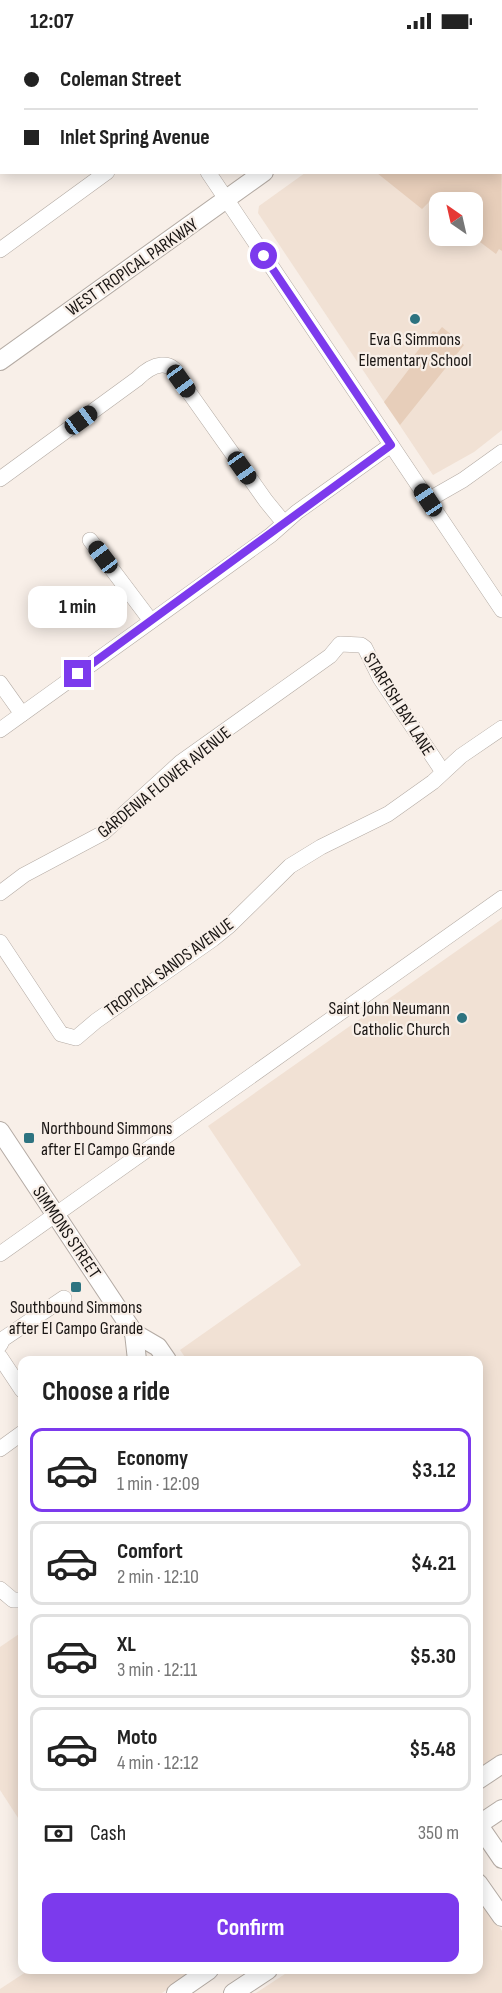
<!DOCTYPE html>
<meta charset="utf-8">
<style>
:root{--surface:#fff;--page:#f6f6f6;--text:#222;--muted:#767676;--line:#e0e0e0;--accent:#7c3aed}
body{margin:0;font-family:"Sofia Sans Condensed",sans-serif;background:var(--page);color:var(--text);height:100vh;display:flex;flex-direction:column;font-size:22px;white-space:nowrap}
*{box-sizing:border-box;margin:0}
p{font-size:20px;color:var(--muted)}
.icon{flex:none;width:33px;height:33px;fill:none;stroke:currentColor;stroke-width:2;stroke-linecap:round;stroke-linejoin:round}
.map{position:relative;flex:1;overflow:hidden}
.drawer{position:absolute;left:18px;top:1314px;width:465px;height:618px;display:flex;flex-direction:column;background:var(--surface);border-radius:12px;box-shadow:0 3px 15px #0003}
.drawer>*{flex:none}
.guide{position:absolute;left:0px;top:0px;width:502px;height:132px;box-shadow:0 3px 15px #0003;display:grid;align-content:center;height:132px;padding:0 24px;background:var(--surface)}
.needle{width:39px;rotate:326deg}
.controls{position:absolute;left:429px;top:150px;display:grid;gap:12px}
.controls a{display:grid;place-items:center;width:54px;height:54px;border-radius:12px;background:var(--surface);box-shadow:0 3px 15px #0003;font-size:30px}
.end{position:absolute;width:27px;height:27px;margin:-14px;border:8px solid #7c3aed;background:#fff;box-shadow:0 0 0 3px #fff}
.from{border-radius:50%}
.bubble{position:absolute;height:42px;border-radius:12px;background:var(--surface);box-shadow:0 3px 15px #0003;font-size:20px;font-weight:700;line-height:42px;text-align:center}
.car{position:absolute;width:18px;height:36px;margin:-18px -9px;border-radius:8px;box-shadow:0 0 4px 2px #0007;background:linear-gradient(#222 24%,#8ab4d8 0 40%,#222 0 76%,#8ab4d8 0 86%,#222 0)}
.guide b{display:flex;align-items:center;gap:21px;height:57px;font-size:22px}
.guide b+b{border-top:2px solid var(--line)}
.guide i{width:15px;height:15px;background:var(--text)}
ul{padding:0;list-style:none}
li{display:flex;align-items:center;gap:18px;height:84px;margin:0 12px 9px;padding:0 12px;border:3px solid var(--line);border-radius:12px}
li div{flex:1}
li b{display:block;font-size:22px}
li em{font-style:normal;font-weight:700}
li.selected{border-color:var(--accent)}
li>.icon{width:54px;height:54px;stroke-width:1.5}
h2{padding:0 24px;font-size:27px;line-height:72px}
.pay{display:flex;align-items:center;gap:15px;height:66px;padding:0 24px;font-size:22px}
.pay p{margin-inline-start:auto}
.action{display:flex;gap:12px;margin-top:auto;padding:12px 24px}
.action a{flex:1;height:69px;border-radius:12px;background:var(--accent);color:#fff;font-size:24px;font-weight:700;line-height:69px;text-align:center}
.status{display:flex;justify-content:space-between;align-items:center;height:42px;padding:0 30px;background:var(--surface);direction:ltr}
.status svg{height:16px;fill:currentColor}
.map>svg:first-child{display:block}
.built{fill:#f1e1d4;fill-rule:evenodd}
.green{fill:#e7ceba}
.lines{fill:none;stroke-linecap:round;stroke-linejoin:round}
.minor-casing{stroke:#b4aba4;stroke-width:16}
.major-casing{stroke:#b4aba4;stroke-width:20}
.minor{stroke:#fff;stroke-width:15}
.major{stroke:#fff;stroke-width:18}
.route{stroke:#7c3aed;stroke-width:8}
.poi-dot{fill:#2d7380;stroke:#f8efe8;stroke-width:2}
.labels{text-anchor:middle;stroke-width:4.5;stroke-linejoin:round;paint-order:stroke}
.street-label{font-size:18px;fill:#1a1614;stroke:#f8efe8}
.poi-label{font-size:18px;fill:#1a1614;stroke:#f8efe8}
</style>
<div class="status"><b>12:07</b><svg viewBox="0 0 49 12"><path d="M0 12V9h3v3zM5 12V6h3v6zM10 12V3h3v9zM15 12V0h3v12zM26 1h20v11H26zM47 4h2v5h-2z"/></svg></div>
<div class="map">
<svg width="502" height="1951" viewBox="0 0 502 1951">
<rect width="100%" height="100%" fill="#f8efe8"/>
<g class="built">
<path d="M 485,0 L 502,0 L 502,388 L 474,410 L 433,433 L 258,171 L 259,164 L 305,131 L 501,130 L 501,2 L 483,1 ZM 440,160 L 472,160 L 472,194 L 440,194 Z"/>
<polygon points="502,877 502,1712 479,1728 478,1318 187,1318 180,1308 301,1223 208,1084"/>
<polygon points="22,1590 22,1782 0,1748 0,1605"/>
<polygon points="479,1854 502,1889 502,1951 256,1951 291,1928 478,1928"/>
<polygon points="29,1928 196,1928 162,1951 0,1951 0,1947"/>
</g>
<g class="green">
<polygon points="501,50 502,209 499,207 496,212 472,194 472,160 440,160 439,168 429,160 422,167 377,131 501,130"/>
<polygon points="442,285 464,303 400,383 384,360 416,318 413,315 433,289 437,291"/>
</g>
<g class="lines">
<defs>
<g id="minor">
<polyline points="120,0 121,2"/>
<polyline points="223,0 224,2"/>
<polyline points="47,2 49,0"/>
<polyline points="279,2 281,0"/>
<polyline points="0,36 2,35"/>
<polyline points="208,130 502,568"/>
<polyline points="0,208 107,130"/>
<path d="M 0,437 L 137,337 C 152,322 172,314 181,339 L 266,459 L 284,481"/>
<polyline points="428,458 463,438 502,410"/>
<polyline points="90,498 151,579"/>
<polyline points="0,641 22,672"/>
<polyline points="0,688 271,493 297,470 391,403"/>
<polyline points="0,851 24,833 103,791 181,720 330,614 340,602 361,603 365,606 380,636 443,730"/>
<polyline points="0,900 61,992 76,996 96,979 213,897 229,884 290,824 321,805 388,772 433,740 461,714 502,686"/>
<polyline points="0,1212 502,856"/>
<polyline points="0,1303 3,1297 64,1256"/>
<polyline points="0,1315 22,1348"/>
<polyline points="0,1407 22,1391"/>
<polyline points="0,1547 13,1558 22,1558"/>
</g>
<g id="major">
<polyline points="442,2 444,0"/>
<polyline points="0,319 264,130"/>
<polyline points="0,1089 134,1291 158,1305 167,1318"/>
<polyline points="134,1291 137,1318"/>
<polyline points="478,1738 502,1722"/>
<polyline points="478,1782 502,1817"/>
<polyline points="478,1783 502,1767"/>
<polyline points="478,1841 502,1875"/>
<polyline points="176,1951 209,1928"/>
<polyline points="233,1951 268,1928"/>
</g>
</defs>
<use href="#minor" class="minor-casing"/>
<use href="#major" class="major-casing"/>
<use href="#minor" class="minor"/>
<use href="#major" class="major"/>
</g>
<g class="lines">
<polyline class="route" points="78,632 391,403 264,214"/>
</g>
<g class="poi-dot">
<circle cx="415" cy="277" r="6"/>
<circle cx="462" cy="976" r="6"/>
<rect x="23" y="1090" width="12" height="12" rx="3"/>
<rect x="70" y="1239" width="12" height="12" rx="3"/>
</g>
<g class="labels">
<g class="street-label">
<text transform="translate(132 225) rotate(-35)" y="6">WEST TROPICAL PARKWAY</text>
<text transform="translate(399 662) rotate(58)" y="6">STARFISH BAY LANE</text>
<text transform="translate(164 740) rotate(-39)" y="6">GARDENIA FLOWER AVENUE</text>
<text transform="translate(169 925) rotate(-36)" y="6">TROPICAL SANDS AVENUE</text>
<text transform="translate(67 1190) rotate(56)" y="6">SIMMONS STREET</text>
</g>
<g class="poi-label">
<text x="415" y="303">Eva G Simmons<tspan x="415" dy="21">Elementary School</tspan></text>
<text x="450" y="972" text-anchor="end">Saint John Neumann<tspan x="450" dy="21">Catholic Church</tspan></text>
<text x="41" y="1092" text-anchor="start">Northbound Simmons<tspan x="41" dy="21">after El Campo Grande</tspan></text>
<text x="76" y="1271">Southbound Simmons<tspan x="76" dy="21">after El Campo Grande</tspan></text>
</g>
</g>
</svg>
<div class="controls">
<a><svg class="needle" viewBox="-14 -14 28 28"><path d="M0-13l5 13h-10z" fill="#e53935"/><path d="M0 13l5-13h-10z" fill="#767676"/></svg></a>
</div>
<i class="end from" style="left:264px;top:214px"></i>
<i class="end" style="left:78px;top:632px"></i>
<div class="bubble" style="left:28px;top:544px;width:99px">1 min</div>
<i class="car" style="left:181px;top:339px;rotate:144deg"></i>
<i class="car" style="left:81px;top:378px;rotate:54deg"></i>
<i class="car" style="left:242px;top:426px;rotate:145deg"></i>
<i class="car" style="left:428px;top:458px;rotate:326deg"></i>
<i class="car" style="left:103px;top:515px;rotate:323deg"></i>
<div class="guide">
<b><i class="from"></i>Coleman Street</b>
<b><i></i>Inlet Spring Avenue</b>
</div>
<section class="drawer">
<h2>Choose a ride</h2>
<ul>
<li class="selected"><svg class="icon" aria-label="car" viewBox="0 0 24 24"><path d="M5 17H2v-5l4-1 3-4h7l3 4 3 1v5h-3M9 17h6M6 11h13"/><circle cx="7" cy="17" r="2"/><circle cx="17" cy="17" r="2"/></svg><div><b>Economy</b><p>1 min · 12:09</p></div><em>$3.12</em></li>
<li><svg class="icon" aria-label="car" viewBox="0 0 24 24"><path d="M5 17H2v-5l4-1 3-4h7l3 4 3 1v5h-3M9 17h6M6 11h13"/><circle cx="7" cy="17" r="2"/><circle cx="17" cy="17" r="2"/></svg><div><b>Comfort</b><p>2 min · 12:10</p></div><em>$4.21</em></li>
<li><svg class="icon" aria-label="car" viewBox="0 0 24 24"><path d="M5 17H2v-5l4-1 3-4h7l3 4 3 1v5h-3M9 17h6M6 11h13"/><circle cx="7" cy="17" r="2"/><circle cx="17" cy="17" r="2"/></svg><div><b>XL</b><p>3 min · 12:11</p></div><em>$5.30</em></li>
<li><svg class="icon" aria-label="car" viewBox="0 0 24 24"><path d="M5 17H2v-5l4-1 3-4h7l3 4 3 1v5h-3M9 17h6M6 11h13"/><circle cx="7" cy="17" r="2"/><circle cx="17" cy="17" r="2"/></svg><div><b>Moto</b><p>4 min · 12:12</p></div><em>$5.48</em></li>
</ul>
<div class="pay"><svg class="icon" aria-label="cash" viewBox="0 0 24 24"><path d="M3 7h18v10H3z"/><circle cx="12" cy="12" r="2"/></svg>Cash<p>350 m</p></div>
<div class="action"><a>Confirm</a></div>
</section>
</div>
